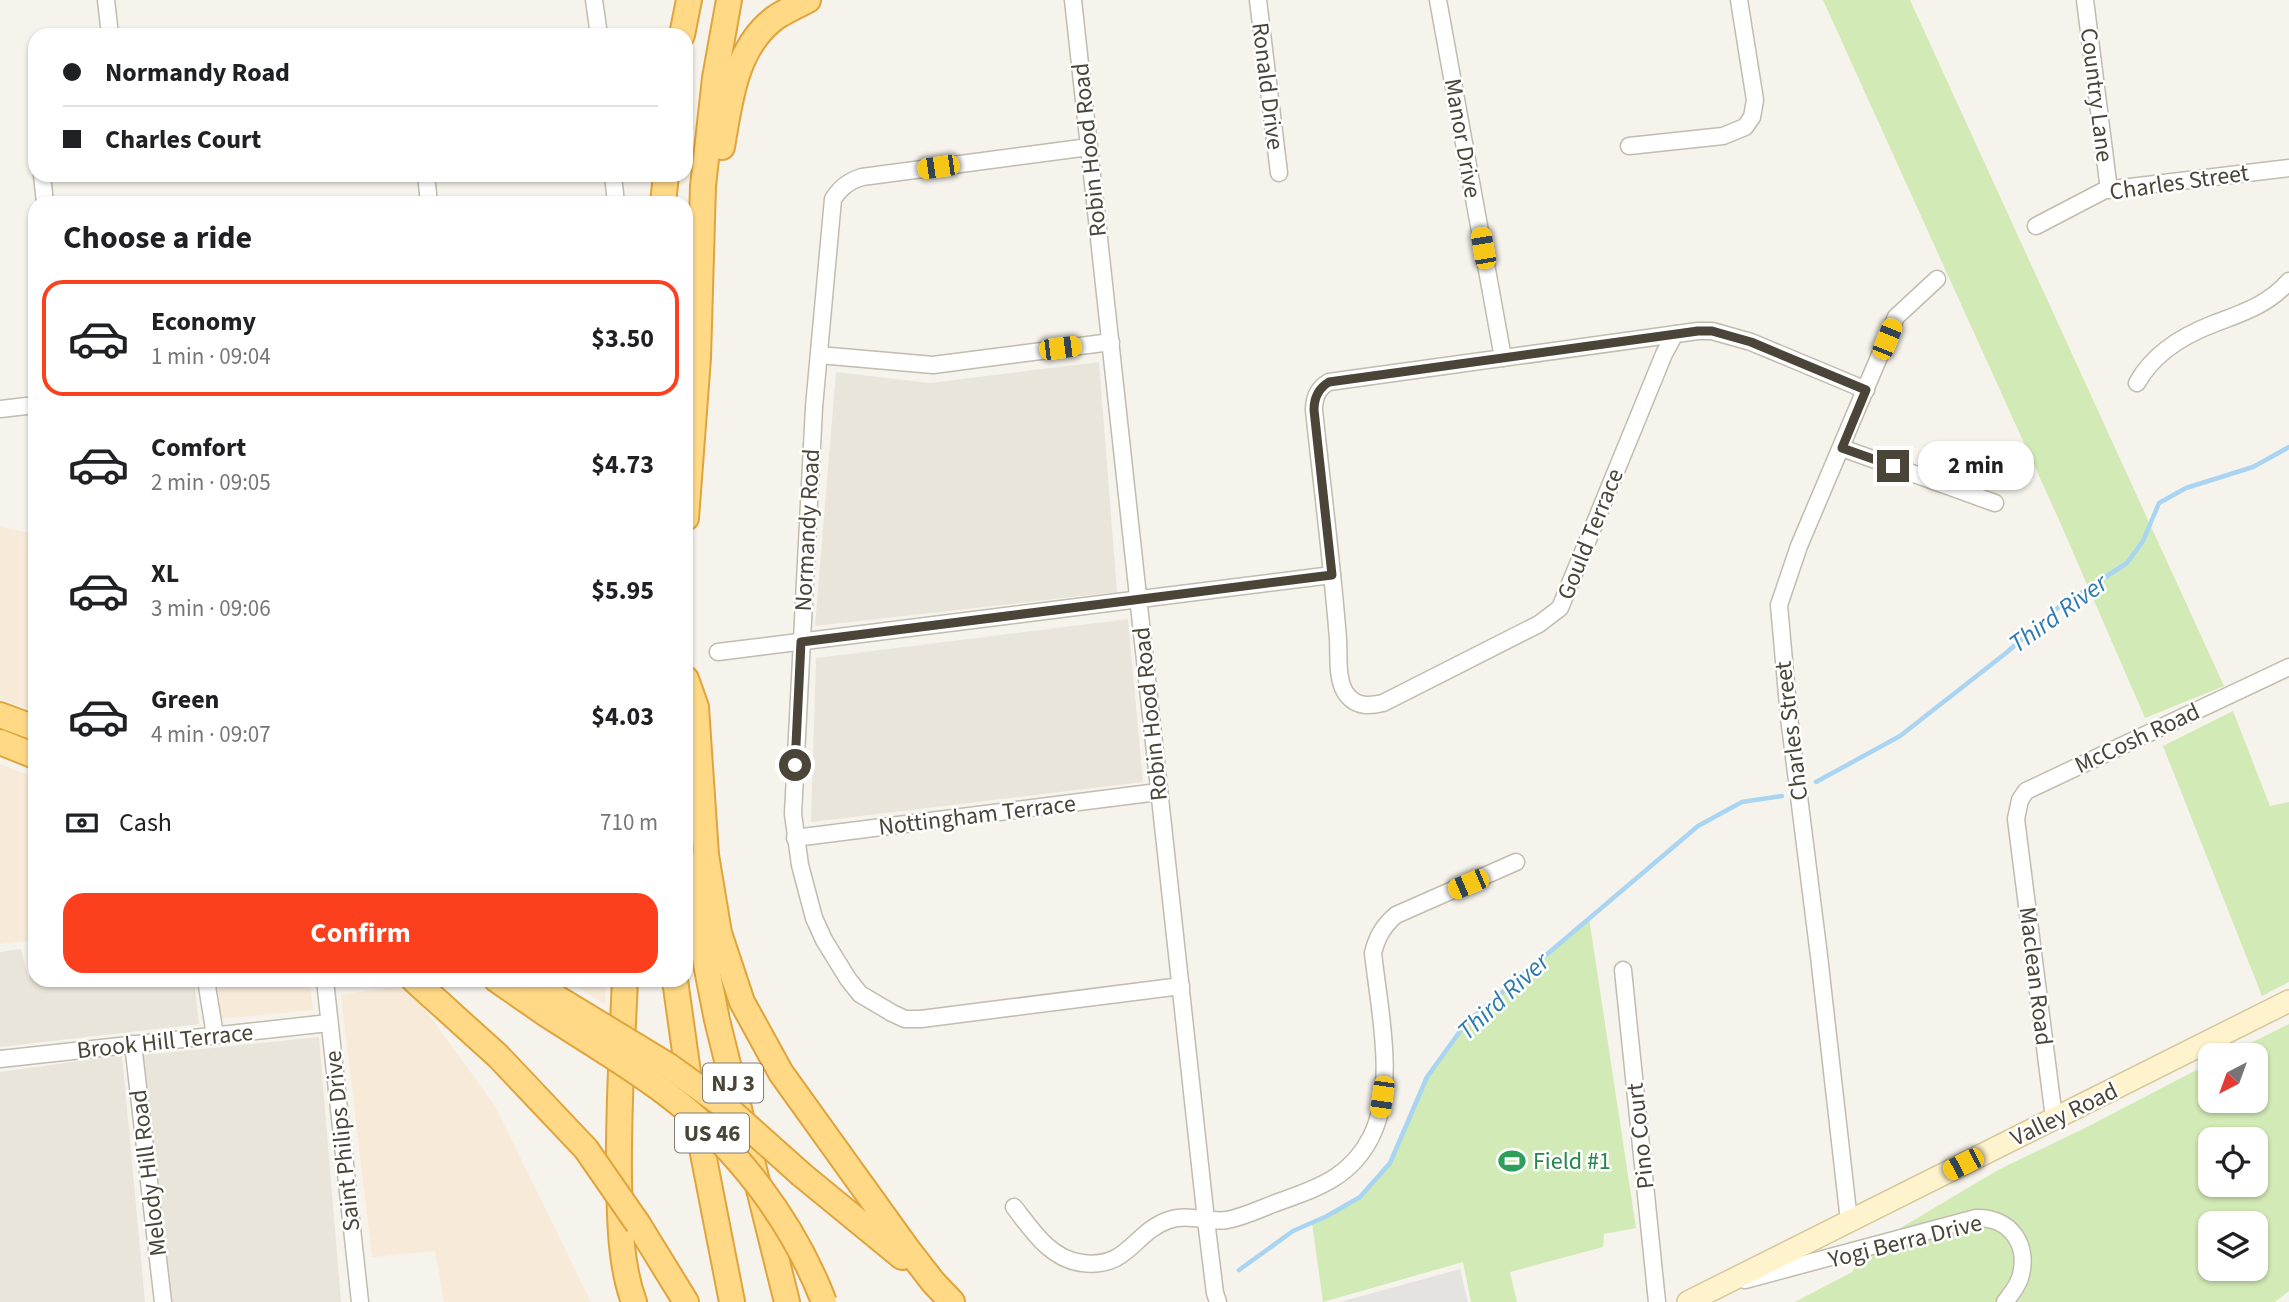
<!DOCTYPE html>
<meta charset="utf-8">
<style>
:root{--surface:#fff;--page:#f6f6f6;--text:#202124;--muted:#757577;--line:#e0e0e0;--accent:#fc3f1d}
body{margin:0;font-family:"Source Sans 3",sans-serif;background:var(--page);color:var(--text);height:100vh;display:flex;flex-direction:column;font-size:26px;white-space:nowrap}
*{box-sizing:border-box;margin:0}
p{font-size:23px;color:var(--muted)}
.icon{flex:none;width:38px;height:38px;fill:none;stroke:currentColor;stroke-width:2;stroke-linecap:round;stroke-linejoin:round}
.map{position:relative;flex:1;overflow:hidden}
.sheet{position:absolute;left:28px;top:196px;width:665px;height:791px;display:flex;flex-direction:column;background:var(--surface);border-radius:21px;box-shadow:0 2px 5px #0004}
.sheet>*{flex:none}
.guide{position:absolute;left:28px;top:28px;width:665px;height:154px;border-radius:21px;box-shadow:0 2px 5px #0004;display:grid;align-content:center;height:154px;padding:0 35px;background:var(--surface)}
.needle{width:46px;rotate:221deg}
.controls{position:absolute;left:2198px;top:1043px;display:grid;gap:14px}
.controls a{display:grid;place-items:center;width:70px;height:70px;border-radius:14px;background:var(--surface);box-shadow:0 2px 5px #0004;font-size:35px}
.end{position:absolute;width:32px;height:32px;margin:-16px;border:9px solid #4b4439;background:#fff;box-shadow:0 0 0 4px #fff}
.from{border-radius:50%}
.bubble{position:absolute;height:49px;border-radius:21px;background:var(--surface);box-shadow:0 2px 5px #0004;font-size:23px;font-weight:700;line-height:49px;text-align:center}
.car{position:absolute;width:21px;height:42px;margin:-21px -10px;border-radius:9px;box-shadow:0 0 5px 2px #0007;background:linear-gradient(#f5c518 24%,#345 0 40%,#f5c518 0 76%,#345 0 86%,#f5c518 0)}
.guide b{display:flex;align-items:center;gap:24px;height:66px;font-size:26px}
.guide b+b{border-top:2px solid var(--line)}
.guide i{width:18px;height:18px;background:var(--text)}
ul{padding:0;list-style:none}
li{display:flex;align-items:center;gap:21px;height:116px;margin:0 14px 10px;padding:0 21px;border:4px solid transparent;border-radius:21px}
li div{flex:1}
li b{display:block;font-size:26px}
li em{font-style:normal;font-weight:700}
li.on{border-color:var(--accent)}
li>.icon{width:63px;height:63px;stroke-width:1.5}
h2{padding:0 35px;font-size:32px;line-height:84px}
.pay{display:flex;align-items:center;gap:18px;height:77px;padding:0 35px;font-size:26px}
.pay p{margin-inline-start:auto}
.action{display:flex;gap:14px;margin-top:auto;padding:14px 35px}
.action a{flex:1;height:80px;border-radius:21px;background:var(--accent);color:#fff;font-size:28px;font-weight:700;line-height:80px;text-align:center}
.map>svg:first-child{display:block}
.residential{fill:#eae5da}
.commercial{fill:#f7ead8}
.green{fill:#d2eab5;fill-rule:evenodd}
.parking{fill:#e5e3e0}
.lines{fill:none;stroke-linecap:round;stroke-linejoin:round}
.stream{stroke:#a9d4f2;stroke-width:4.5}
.minor-casing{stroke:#c2bbae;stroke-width:19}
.secondary-casing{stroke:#d6c79b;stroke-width:24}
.trunk-casing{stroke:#e0a43c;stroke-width:28}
.minor{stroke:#fff;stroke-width:16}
.secondary{stroke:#fff3cd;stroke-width:21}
.trunk{stroke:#ffd985;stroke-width:24}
.trunk-bridge-casing{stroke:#e0a43c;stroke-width:28;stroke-linecap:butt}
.trunk-bridge{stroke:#ffd985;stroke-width:24}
.route{stroke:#4b4439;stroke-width:9}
.labels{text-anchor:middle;stroke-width:5;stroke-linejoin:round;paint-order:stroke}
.shield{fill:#fff;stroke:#817c74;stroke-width:2}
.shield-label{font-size:23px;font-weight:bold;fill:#4b4439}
.street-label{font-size:24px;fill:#4b4439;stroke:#fff}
.leisure-label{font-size:24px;fill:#27864d;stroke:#fff;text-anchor:start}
.water-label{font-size:26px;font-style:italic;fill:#2e7ab2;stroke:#fff}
</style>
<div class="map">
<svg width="2289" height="1302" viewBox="0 0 2289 1302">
<rect width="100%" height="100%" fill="#f6f3ec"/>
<g class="residential">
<polygon points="1099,362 1117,592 815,626 836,372 930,383"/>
<polygon points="1128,619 1143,782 811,822 816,658"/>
<polygon points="21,949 28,977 35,976 35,980 194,980 199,1024 0,1047 0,952"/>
<polygon points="319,1037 341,1302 171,1302 143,1055"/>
<polygon points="122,1055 145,1302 0,1302 0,1072"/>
</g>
<g class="commercial">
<polygon points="0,527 35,534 35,711 0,699"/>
<polygon points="0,764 35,778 35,974 28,941 0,944"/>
<polygon points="218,980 309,980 313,1010 221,1019"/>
<polygon points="564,980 606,980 605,1004"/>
<polygon points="401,986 425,1009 495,1106 591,1302 444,1302 435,1251 372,1257 341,995"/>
</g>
<g class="green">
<polygon points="1823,0 1910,0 2224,686 2145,718 2059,520"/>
<polygon points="2233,711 2270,806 2289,802 2289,982 2262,996 2163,746"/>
<polygon points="1589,918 1636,1228 1604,1234 1603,1247 1510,1272 1517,1302 1471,1302 1463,1262 1323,1302 1312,1223 1360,1197 1390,1163 1427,1077 1466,1023"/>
<path d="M 2289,1024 L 2289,1291 L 2275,1302 L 1795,1302 L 1852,1272 L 1865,1249 L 1998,1170 L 2085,1128 L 2210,1063 L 2210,1101 L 2256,1101 L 2256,1055 L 2227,1055 ZM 2210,1139 L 2256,1139 L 2256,1185 L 2210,1185 ZM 2210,1223 L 2256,1223 L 2256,1269 L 2210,1269 Z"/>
</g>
<polygon class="parking" points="1460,1269 1468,1302 1340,1302"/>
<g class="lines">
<g class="stream">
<polyline points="1816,782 1900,736 2006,653 2059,607 2127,563 2143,541 2159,503 2186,488 2253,467 2289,447"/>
<polyline points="1239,1270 1293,1231 1327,1216 1360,1197 1390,1163 1427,1077 1466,1023 1698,826 1742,802 1782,796"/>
</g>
<defs>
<g id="minor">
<polyline points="106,0 110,35"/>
<polyline points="594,0 599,35"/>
<polyline points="1073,0 1206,1220 1215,1293 1218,1302"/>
<polyline points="1258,0 1279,173"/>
<polyline points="1438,0 1503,358"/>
<polyline points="2085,0 2109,190"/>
<polyline points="1629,146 1723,136 1745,127 1752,117 1755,100 1739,0"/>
<path d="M 1089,147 L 862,177 C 849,181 841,187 833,199 L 814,407 L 793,814 L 800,865 L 814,918 L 824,940 L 848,979 L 860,994 L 892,1013 L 905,1019 L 921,1019 L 1181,986"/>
<polyline points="42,175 45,203"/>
<polyline points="426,175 429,203"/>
<polyline points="613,175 616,203"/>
<polyline points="2036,226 2105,190 2289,168"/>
<path d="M 1675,334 L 1664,354 L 1560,608 L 1539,624 L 1383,703 C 1370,706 1357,707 1348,696 C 1336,683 1339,656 1338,639 C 1332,562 1322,486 1314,410 C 1314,397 1318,388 1329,382 L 1698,331 L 1712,331 L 1751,342 L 1866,390"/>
<polyline points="819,355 933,365 1111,342"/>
<path d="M 2137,383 C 2153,354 2182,336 2213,324 C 2242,313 2268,305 2289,281"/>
<polyline points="0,409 35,405"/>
<polyline points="1842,448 1995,503"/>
<polyline points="718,652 1332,575"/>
<polyline points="795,838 1158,792"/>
<polyline points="1623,970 1657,1302"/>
<polyline points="206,980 215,1035"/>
<polyline points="325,980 360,1302"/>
<polyline points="133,1044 163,1302"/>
<polyline points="0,1059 329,1023"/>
<polyline points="2054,1118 2016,819 2020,800 2026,791 2289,667"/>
<path d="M 1014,1207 C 1032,1230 1050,1259 1082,1263 C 1129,1269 1133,1232 1169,1220 C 1188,1213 1208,1223 1227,1220 C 1243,1217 1258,1210 1273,1204 C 1314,1189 1349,1180 1371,1137 C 1397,1085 1379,1009 1373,953 C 1377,937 1383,926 1396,915 L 1516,862"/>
<polyline points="1849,1221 1819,956 1789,717 1779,605 1799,546 1896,317 1937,279"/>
<path d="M 1745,1280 L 1976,1218 C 2011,1217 2030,1246 2020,1278 C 2017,1287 2011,1294 2005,1302"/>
</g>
<polyline id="secondary" points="1688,1302 2289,1001"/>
<g id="trunk">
<polyline points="682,35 689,0"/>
<path d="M 722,147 C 730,101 735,48 775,18 C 785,11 797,6 808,0"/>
<polyline points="663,203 666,175"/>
<polyline points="686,518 698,358 703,186 715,78 729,0"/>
<polyline points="686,679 696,707 706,855 719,933 742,1002 781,1073 906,1247 933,1282 952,1302"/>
<polyline points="0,715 35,728"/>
<polyline points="0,742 35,756"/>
<polyline points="686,862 717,1020 787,1302"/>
<polyline points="414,980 498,1056 586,1149"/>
<polyline points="497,980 546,1014"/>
<polyline points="528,980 557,998"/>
<path d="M 625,980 C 622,1047 618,1113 619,1179 C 620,1220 620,1264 634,1302"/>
<polyline points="675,980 690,1087 732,1302"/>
<polyline points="802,1175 902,1257"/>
<polyline points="638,1224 686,1302"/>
</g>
</defs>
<use href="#minor" class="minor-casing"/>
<use href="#secondary" class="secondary-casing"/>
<use href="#trunk" class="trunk-casing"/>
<use href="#minor" class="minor"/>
<use href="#secondary" class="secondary"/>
<use href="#trunk" class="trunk"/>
<defs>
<g id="trunk-bridge">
<polyline points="557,998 669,1066 727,1108 802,1175"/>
<path d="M 546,1014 C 586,1040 629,1065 667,1094 C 736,1146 793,1221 824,1302"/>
<polyline points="586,1149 638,1224"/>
</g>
</defs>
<use href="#trunk-bridge" class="trunk-bridge-casing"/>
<use href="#trunk-bridge" class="trunk-bridge"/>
</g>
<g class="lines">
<path class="route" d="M 795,765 L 801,642 L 1332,575 L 1314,410 C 1314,397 1319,388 1329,382 L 1698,331 L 1712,331 L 1751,342 L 1866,390 L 1842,448 L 1893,466"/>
</g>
<defs>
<symbol id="stadium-bare" viewBox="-9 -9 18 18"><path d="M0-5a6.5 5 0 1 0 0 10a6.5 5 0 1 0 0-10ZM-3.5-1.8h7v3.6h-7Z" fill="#2e9e5b" stroke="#fff" stroke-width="2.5" paint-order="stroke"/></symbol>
</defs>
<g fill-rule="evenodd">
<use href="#stadium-bare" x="1493" y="1142" width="38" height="38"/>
</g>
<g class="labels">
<g class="shield">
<rect x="703" y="1063.5" width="60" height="39" rx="5"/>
<rect x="675" y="1113.5" width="74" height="39" rx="5"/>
</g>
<g class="shield-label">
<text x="733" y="1091">NJ 3</text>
<text x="712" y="1141">US 46</text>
</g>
<g class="street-label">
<text transform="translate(1268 86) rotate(83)" y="8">Ronald Drive</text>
<text transform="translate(2097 95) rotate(83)" y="8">Country Lane</text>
<text transform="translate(1463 138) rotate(80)" y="8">Manor Drive</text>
<text transform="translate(1089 150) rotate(-96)" y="8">Robin Hood Road</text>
<text transform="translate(2179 182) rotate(-8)" y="8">Charles Street</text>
<text transform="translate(807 530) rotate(-87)" y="8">Normandy Road</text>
<text transform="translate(1590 534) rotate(-68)" y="8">Gould Terrace</text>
<text transform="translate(1150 714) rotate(-96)" y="8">Robin Hood Road</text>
<text transform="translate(1791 731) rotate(-97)" y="8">Charles Street</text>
<text transform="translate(2137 738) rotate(-25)" y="8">McCosh Road</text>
<text transform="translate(977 815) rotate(-7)" y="8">Nottingham Terrace</text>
<text transform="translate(2036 976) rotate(83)" y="8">Maclean Road</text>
<text transform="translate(165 1041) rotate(-6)" y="8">Brook Hill Terrace</text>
<text transform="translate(2064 1114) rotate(-26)" y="8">Valley Road</text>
<text transform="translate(1640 1136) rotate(-96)" y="8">Pino Court</text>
<text transform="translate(342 1141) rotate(-96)" y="8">Saint Philips Drive</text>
<text transform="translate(148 1173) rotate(-97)" y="8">Melody Hill Road</text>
<text transform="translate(1905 1241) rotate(-14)" y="8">Yogi Berra Drive</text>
</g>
<g class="leisure-label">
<text x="1533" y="1169">Field #1</text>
</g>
<g class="water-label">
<text transform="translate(2058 613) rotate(-36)" y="9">Third River</text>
<text transform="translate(1503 996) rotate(-43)" y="9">Third River</text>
</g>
</g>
</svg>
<div class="controls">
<a><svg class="needle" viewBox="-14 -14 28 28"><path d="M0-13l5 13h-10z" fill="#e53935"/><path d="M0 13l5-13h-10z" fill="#757577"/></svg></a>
<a><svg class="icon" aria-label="locate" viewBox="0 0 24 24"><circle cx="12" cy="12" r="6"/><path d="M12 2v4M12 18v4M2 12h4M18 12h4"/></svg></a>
<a><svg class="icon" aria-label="layers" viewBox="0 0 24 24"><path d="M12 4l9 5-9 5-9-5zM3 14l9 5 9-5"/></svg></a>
</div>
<i class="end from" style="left:795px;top:765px"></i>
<i class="end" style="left:1893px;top:466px"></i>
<div class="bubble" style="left:1918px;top:441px;width:116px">2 min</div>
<i class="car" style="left:938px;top:167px;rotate:262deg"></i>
<i class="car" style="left:1483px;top:248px;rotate:350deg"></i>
<i class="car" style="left:1887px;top:339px;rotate:22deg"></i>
<i class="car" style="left:1060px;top:348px;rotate:83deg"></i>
<i class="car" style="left:1468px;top:884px;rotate:247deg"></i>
<i class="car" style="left:1382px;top:1097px;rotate:188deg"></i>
<i class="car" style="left:1963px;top:1164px;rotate:243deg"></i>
<div class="guide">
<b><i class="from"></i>Normandy Road</b>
<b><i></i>Charles Court</b>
</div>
<section class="sheet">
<h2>Choose a ride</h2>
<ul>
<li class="on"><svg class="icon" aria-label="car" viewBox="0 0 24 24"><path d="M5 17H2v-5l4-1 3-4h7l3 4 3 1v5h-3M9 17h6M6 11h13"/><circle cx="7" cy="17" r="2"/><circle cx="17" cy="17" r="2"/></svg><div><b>Economy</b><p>1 min · 09:04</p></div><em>$3.50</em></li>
<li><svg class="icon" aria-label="car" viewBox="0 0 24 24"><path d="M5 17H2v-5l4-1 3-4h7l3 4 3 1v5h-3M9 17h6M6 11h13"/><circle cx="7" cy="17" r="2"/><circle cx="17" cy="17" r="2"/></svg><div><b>Comfort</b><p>2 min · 09:05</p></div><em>$4.73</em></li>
<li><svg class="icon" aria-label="car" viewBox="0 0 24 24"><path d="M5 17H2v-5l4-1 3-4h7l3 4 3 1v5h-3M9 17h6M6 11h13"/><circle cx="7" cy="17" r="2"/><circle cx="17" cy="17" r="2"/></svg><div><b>XL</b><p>3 min · 09:06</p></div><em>$5.95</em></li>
<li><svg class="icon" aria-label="car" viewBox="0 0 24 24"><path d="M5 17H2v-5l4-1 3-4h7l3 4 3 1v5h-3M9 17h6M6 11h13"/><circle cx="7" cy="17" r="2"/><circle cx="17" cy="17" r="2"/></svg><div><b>Green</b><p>4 min · 09:07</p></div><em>$4.03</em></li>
</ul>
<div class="pay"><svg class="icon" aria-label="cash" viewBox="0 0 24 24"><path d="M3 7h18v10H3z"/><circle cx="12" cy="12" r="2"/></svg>Cash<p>710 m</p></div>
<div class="action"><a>Confirm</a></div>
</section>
</div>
